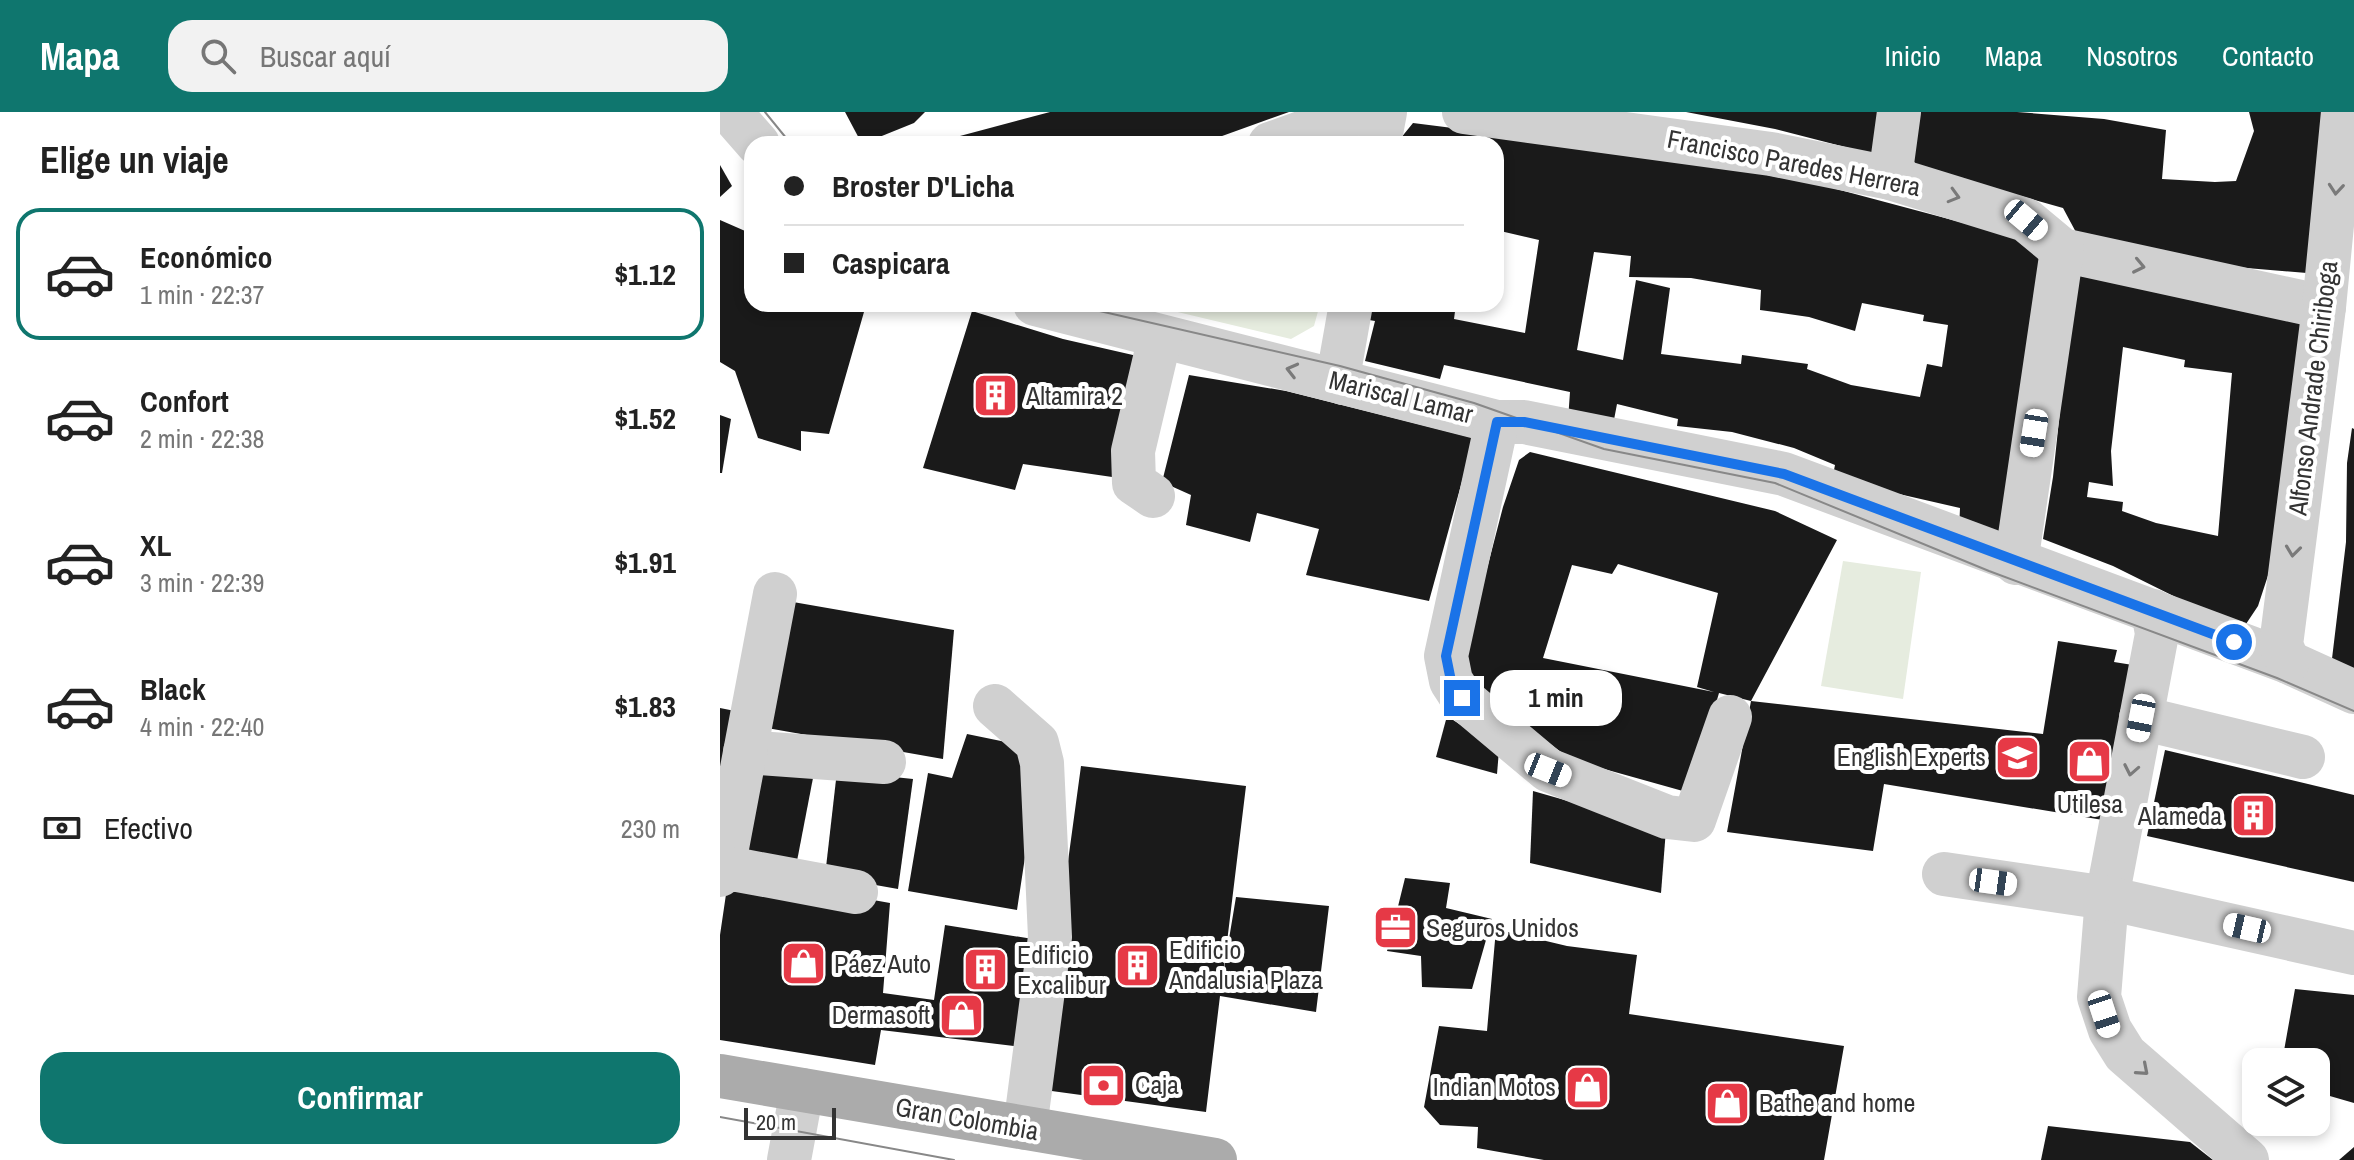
<!DOCTYPE html>
<html lang="es">
<meta charset="utf-8">
<style>
:root{--surface:#fff;--page:#f2f2f2;--text:#222;--muted:#767676;--line:#e0e0e0;--accent:#0f766e}
body{margin:0;font-family:"Archivo Narrow",sans-serif;background:var(--page);color:var(--text);height:100vh;display:flex;flex-direction:column;font-size:30px;white-space:nowrap}
*{box-sizing:border-box;margin:0}
p{font-size:26px;color:var(--muted)}
.icon{flex:none;width:44px;height:44px;fill:none;stroke:currentColor;stroke-width:2;stroke-linecap:round;stroke-linejoin:round}
.map{position:relative;flex:1;overflow:hidden}
.sheet{display:flex;flex-direction:column;background:var(--surface);width:720px}
.sheet>*{flex:none}
.banner{position:absolute;left:24px;top:24px;width:760px;height:176px;border-radius:24px;box-shadow:0 4px 12px #0003;display:grid;align-content:center;height:176px;padding:0 40px;background:var(--surface)}
.controls{position:absolute;left:1522px;top:936px;display:grid;gap:16px}
.controls a{display:grid;place-items:center;width:88px;height:88px;border-radius:16px;background:var(--surface);box-shadow:0 4px 12px #0003;font-size:40px}
.scale{position:absolute;left:24px;bottom:20px;width:92px;box-sizing:border-box;padding-left:8px;border:4px solid #333;border-top:0;font-size:22px;line-height:28px;white-space:nowrap;color:#333;-webkit-text-stroke:6px #fff;paint-order:stroke}
.end{position:absolute;width:36px;height:36px;margin:-18px;border:10px solid #1a73e8;background:#fff;box-shadow:0 0 0 4px #fff}
.from{border-radius:50%}
.bubble{position:absolute;height:56px;border-radius:24px;background:var(--surface);box-shadow:0 4px 12px #0003;font-size:26px;font-weight:700;line-height:56px;text-align:center}
.car{position:absolute;width:24px;height:48px;margin:-24px -12px;border-radius:10px;box-shadow:0 0 6px 2px #0007;background:linear-gradient(#fff 24%,#345 0 40%,#fff 0 76%,#345 0 86%,#fff 0)}
.banner b{display:flex;align-items:center;gap:28px;height:76px;font-size:30px}
.banner b+b{border-top:2px solid var(--line)}
.banner i{width:20px;height:20px;background:var(--text)}
ul{padding:0;list-style:none}
li{display:flex;align-items:center;gap:24px;height:132px;margin:0 16px 12px;padding:0 24px;border:4px solid transparent;border-radius:24px}
li div{flex:1}
li b{display:block;font-size:30px}
li em{font-style:normal;font-weight:700}
li.current{border-color:var(--accent)}
li>.icon{width:72px;height:72px;stroke-width:1.5}
h2{padding:0 40px;font-size:36px;line-height:96px}
.pay{display:flex;align-items:center;gap:20px;height:88px;padding:0 40px;font-size:30px}
.pay p{margin-inline-start:auto}
.cta{display:flex;gap:16px;margin-top:auto;padding:16px 40px}
.cta a{flex:1;height:92px;border-radius:24px;background:var(--accent);color:#fff;font-size:32px;font-weight:700;line-height:92px;text-align:center}
header{display:flex;align-items:center;gap:48px;box-sizing:border-box;height:112px;padding:0 40px;background:var(--accent);color:#fff}
header strong{font-size:38px}
nav{display:flex;gap:44px;margin-inline-start:auto;font-size:28px}
.search{width:560px;height:72px;background:var(--page);display:flex;align-items:center;gap:20px;box-sizing:border-box;padding:0 28px;border-radius:24px;color:var(--muted);font-size:30px}
main{display:flex;flex:1;min-height:0}
.map>svg:first-child{display:block}
.green{fill:#e6ecdf}
.building{fill:#1a1a1a;fill-rule:evenodd}
.lines{fill:none;stroke-linecap:round;stroke-linejoin:round}
.minor{stroke:#d0d0d0;stroke-width:44}
.major{stroke:#ababab;stroke-width:44}
.tram{stroke:#888;stroke-width:2}
.oneway{stroke:#7a7a7a}
.route{stroke:#1a73e8;stroke-width:10}
.labels{text-anchor:middle;stroke-width:8;stroke-linejoin:round;paint-order:stroke}
.street-label{font-size:26px;fill:#333;stroke:#fff}
.poi-label{font-size:26px;fill:#333;stroke:#fff;text-anchor:start}
</style>
<header>
<strong>Mapa</strong>
<div class="search"><svg class="icon" aria-label="search" viewBox="0 0 24 24"><circle cx="10" cy="10" r="6"/><path d="M15 15l6 6"/></svg>Buscar aquí</div>
<nav><a>Inicio</a><a>Mapa</a><a>Nosotros</a><a>Contacto</a></nav>
</header>
<main>
<section class="sheet">
<h2>Elige un viaje</h2>
<ul>
<li class="current"><svg class="icon" aria-label="car" viewBox="0 0 24 24"><path d="M5 17H2v-5l4-1 3-4h7l3 4 3 1v5h-3M9 17h6M6 11h13"/><circle cx="7" cy="17" r="2"/><circle cx="17" cy="17" r="2"/></svg><div><b>Económico</b><p>1 min · 22:37</p></div><em>$1.12</em></li>
<li><svg class="icon" aria-label="car" viewBox="0 0 24 24"><path d="M5 17H2v-5l4-1 3-4h7l3 4 3 1v5h-3M9 17h6M6 11h13"/><circle cx="7" cy="17" r="2"/><circle cx="17" cy="17" r="2"/></svg><div><b>Confort</b><p>2 min · 22:38</p></div><em>$1.52</em></li>
<li><svg class="icon" aria-label="car" viewBox="0 0 24 24"><path d="M5 17H2v-5l4-1 3-4h7l3 4 3 1v5h-3M9 17h6M6 11h13"/><circle cx="7" cy="17" r="2"/><circle cx="17" cy="17" r="2"/></svg><div><b>XL</b><p>3 min · 22:39</p></div><em>$1.91</em></li>
<li><svg class="icon" aria-label="car" viewBox="0 0 24 24"><path d="M5 17H2v-5l4-1 3-4h7l3 4 3 1v5h-3M9 17h6M6 11h13"/><circle cx="7" cy="17" r="2"/><circle cx="17" cy="17" r="2"/></svg><div><b>Black</b><p>4 min · 22:40</p></div><em>$1.83</em></li>
</ul>
<div class="pay"><svg class="icon" aria-label="cash" viewBox="0 0 24 24"><path d="M3 7h18v10H3z"/><circle cx="12" cy="12" r="2"/></svg>Efectivo<p>230 m</p></div>
<div class="cta"><a>Confirmar</a></div>
</section>
<div class="map">
<svg width="1634" height="1048" viewBox="0 0 1634 1048">
<rect width="100%" height="100%" fill="#fff"/>
<g class="green">
<polygon points="424,192 600,192 594,214 571,227"/>
<polygon points="1123,449 1201,460 1183,587 1101,574"/>
</g>
<g class="building">
<polygon points="125,0 205,0 194,11 142,32"/>
<polygon points="330,0 569,0 480,32 210,32"/>
<polygon points="966,0 1165,0 1160,44 1055,17"/>
<polygon points="1193,0 1297,0 1384,7 1446,18 1442,67 1495,70 1516,69 1534,19 1529,0 1606,0 1587,161 1491,153 1358,124 1343,96 1197,55 1187,37"/>
<path d="M 693,11 L 925,40 L 1105,74 L 1322,132 L 1284,432 L 1239,418 L 1240,396 L 1179,382 L 1177,393 L 1112,368 L 1115,353 L 1074,336 L 1012,320 L 957,314 L 958,307 L 897,292 L 893,313 L 848,308 L 850,280 L 724,253 L 720,267 L 645,249 L 655,209 L 649,208 L 652,192 L 736,192 L 734,207 L 805,221 L 819,128 L 776,118 L 776,32 L 676,32 ZM 874,140 L 911,144 L 909,165 L 971,166 L 1041,178 L 1040,198 L 1089,205 L 1135,219 L 1142,191 L 1204,203 L 1203,209 L 1228,213 L 1222,255 L 1207,252 L 1200,285 L 1131,273 L 1087,257 L 1088,252 L 1022,243 L 1021,252 L 941,242 L 950,176 L 916,168 L 903,248 L 857,238 Z"/>
<polygon points="0,53 12,74 0,85"/>
<polygon points="0,108 32,122 32,192 146,193 109,322 81,319 81,339 38,326 15,259 0,250"/>
<path d="M 1367,159 L 1585,200 L 1557,436 L 1538,494 L 1522,518 L 1393,454 L 1323,427 L 1333,365 L 1354,166 ZM 1403,235 L 1465,248 L 1464,255 L 1512,261 L 1498,424 L 1436,411 L 1402,399 L 1403,390 L 1367,385 L 1369,370 L 1393,374 L 1391,339 Z"/>
<polygon points="252,199 343,227 426,246 399,366 303,352 295,378 203,356"/>
<polygon points="469,263 566,279 754,326 709,489 586,463 599,417 537,401 530,430 466,413 471,383 442,370"/>
<polygon points="0,303 11,307 2,361 0,361"/>
<polygon points="1632,316 1634,317 1634,566 1611,555 1626,430 1627,351"/>
<path d="M 810,340 L 1055,399 L 1117,428 L 1031,589 L 1323,622 L 1338,529 L 1397,538 L 1394,550 L 1419,554 L 1389,709 L 1164,672 L 1153,739 L 1007,720 L 1031,589 L 999,581 L 970,681 L 852,648 L 748,572 L 742,553 L 783,395 L 799,348 ZM 898,452 L 998,481 L 977,575 L 994,580 L 823,546 L 852,453 L 892,462 Z"/>
<polygon points="73,490 234,518 223,647 47,616"/>
<polygon points="0,596 15,599 0,680"/>
<polygon points="727,604 779,638 777,662 716,645"/>
<polygon points="247,622 301,633 315,679 297,798 188,779 208,661 232,666"/>
<polygon points="1445,638 1634,683 1634,770 1427,724"/>
<polygon points="361,654 526,674 503,863 516,785 609,794 596,900 500,884 486,1000 317,977"/>
<polygon points="117,659 193,667 178,777 105,764"/>
<polygon points="34,661 93,666 77,749 23,740"/>
<polygon points="813,679 946,717 941,781 810,751"/>
<polygon points="9,762 170,791 163,881 214,888 225,813 319,828 302,935 161,918 155,953 0,928 0,823"/>
<polygon points="685,766 730,771 726,796 772,807 752,877 702,875 701,844 667,839"/>
<polygon points="776,817 847,834 917,843 909,902 1124,934 1104,1048 824,1048 757,1036 758,1015 720,1013 704,995 719,914 767,919"/>
<polygon points="1575,877 1634,883 1634,991 1596,980 1596,950 1562,950"/>
<polygon points="1328,1014 1470,1030 1493,1048 1321,1048"/>
<polygon points="1634,1035 1634,1048 1619,1048"/>
</g>
<g class="lines">
<g class="minor">
<polyline points="10,0 38,32"/>
<polyline points="744,0 1051,42 1170,66 1306,108 1342,138 1604,195"/>
<polyline points="550,32 640,0"/>
<polyline points="659,32 665,0"/>
<polyline points="1170,66 1179,0"/>
<polyline points="315,192 777,310 804,310 1064,362 1568,550 1634,580"/>
<polyline points="623,271 620,254 631,192"/>
<polyline points="777,310 726,544 731,569 742,586 828,658 947,705 974,708 1010,605"/>
<polyline points="433,384 414,371 413,339 440,225"/>
<polyline points="1296,451 1342,138"/>
<polyline points="1433,499 1437,522 1387,786 1379,885 1390,918 1405,942 1527,1048"/>
<polyline points="1568,550 1561,533 1604,195 1623,0"/>
<polyline points="275,594 317,631 322,651 330,825 305,1016"/>
<polyline points="1421,606 1583,645"/>
<polyline points="25,640 164,650"/>
<polyline points="3,757 55,482"/>
<polyline points="1224,762 1387,786 1634,841"/>
<polyline points="0,763 3,757 18,758 136,780"/>
<polyline points="69,1048 82,978"/>
</g>
<polyline class="major" points="0,964 495,1048"/>
<g class="tram">
<polyline points="45,0 71,32"/>
<polyline points="349,192 620,254 754,291 884,337 1055,371 1269,459 1557,566 1634,599"/>
<polyline points="0,1005 234,1048"/>
</g>
</g>
<defs><path id="oneway-chevron" d="M-2-3.5L2.5 0L-2 3.5" fill="none" stroke-width="1.6" stroke-linecap="round" stroke-linejoin="round" transform="scale(2)"/></defs>
<g class="oneway">
<use href="#oneway-chevron" transform="translate(1616 77) rotate(95)"/>
<use href="#oneway-chevron" transform="translate(1234 84) rotate(16)"/>
<use href="#oneway-chevron" transform="translate(1419 154) rotate(12)"/>
<use href="#oneway-chevron" transform="translate(572 258) rotate(-166)"/>
<use href="#oneway-chevron" transform="translate(1573 439) rotate(97)"/>
<use href="#oneway-chevron" transform="translate(1411 658) rotate(101)"/>
<use href="#oneway-chevron" transform="translate(1423 958) rotate(41)"/>
</g>
<g class="lines">
<polyline class="route" points="742,586 731,569 726,544 777,310 804,310 1064,362 1514,530"/>
</g>
<defs>
<symbol id="building-square" viewBox="-11 -11 22 22"><rect x="-9" y="-9" width="18" height="18" rx="4" fill="#e63946" stroke="#fff"/><path d="M-4-6H4V6H1V3H-1V6H-4ZM-2.5-4.3h1.7v1.8h-1.7ZM.8-4.3h1.7v1.8H.8ZM-2.5-1h1.7V.8h-1.7ZM.8-1h1.7V.8H.8Z" fill="#fff"/></symbol>
<symbol id="school-square" viewBox="-11 -11 22 22"><rect x="-9" y="-9" width="18" height="18" rx="4" fill="#e63946" stroke="#fff"/><path d="M0-5L7-2L0 1L-7-2ZM-4 1L0 2.5L4 1V4Q0 6-4 4Z" fill="#fff"/></symbol>
<symbol id="shop-square" viewBox="-11 -11 22 22"><rect x="-9" y="-9" width="18" height="18" rx="4" fill="#e63946" stroke="#fff"/><path d="M-5-2.5h2.3a2.7 3.5 0 0 1 5.4 0H5L5.5 6h-11ZM-1.5-2.5h3a1.5 2.3 0 0 0-3 0Z" fill="#fff"/></symbol>
<symbol id="office-square" viewBox="-11 -11 22 22"><rect x="-9" y="-9" width="18" height="18" rx="4" fill="#e63946" stroke="#fff"/><path d="M-6-3h4V-5.5h4V-3h4V5H-6ZM-1-4.5V-3h2v-1.5ZM-6 0V1H6V0Z" fill="#fff"/></symbol>
<symbol id="bank-square" viewBox="-11 -11 22 22"><rect x="-9" y="-9" width="18" height="18" rx="4" fill="#e63946" stroke="#fff"/><path d="M-6-4H6V4H-6ZM0-2.3a2.3 2.3 0 1 0 0 4.6a2.3 2.3 0 1 0 0-4.6Z" fill="#fff"/></symbol>
</defs>
<g fill-rule="evenodd">
<use href="#building-square" x="250" y="258" width="51" height="51"/>
<use href="#school-square" x="1272" y="620" width="51" height="51"/>
<use href="#shop-square" x="1344" y="624" width="51" height="51"/>
<use href="#building-square" x="1508" y="678" width="51" height="51"/>
<use href="#office-square" x="650" y="790" width="51" height="51"/>
<use href="#shop-square" x="58" y="826" width="51" height="51"/>
<use href="#building-square" x="392" y="828" width="51" height="51"/>
<use href="#building-square" x="240" y="832" width="51" height="51"/>
<use href="#shop-square" x="216" y="878" width="51" height="51"/>
<use href="#bank-square" x="358" y="948" width="51" height="51"/>
<use href="#shop-square" x="842" y="950" width="51" height="51"/>
<use href="#shop-square" x="982" y="966" width="51" height="51"/>
</g>
<g class="labels">
<g class="street-label">
<text transform="translate(1074 51) rotate(11)" y="9">Francisco Paredes Herrera</text>
<text transform="translate(1593 276) rotate(-83)" y="9">Alfonso Andrade Chiriboga</text>
<text transform="translate(681 285) rotate(14)" y="9">Mariscal Lamar</text>
<text transform="translate(247 1007) rotate(10)" y="9">Gran Colombia</text>
</g>
<g class="poi-label">
<text x="306" y="293">Altamira 2</text>
<text x="1266" y="654" text-anchor="end">English Experts</text>
<text x="1370" y="701" text-anchor="middle">Utilesa</text>
<text x="1502" y="713" text-anchor="end">Alameda</text>
<text x="706" y="825">Seguros Unidos</text>
<text x="449" y="847">Edificio<tspan x="449" dy="30">Andalusia Plaza</tspan></text>
<text x="297" y="852">Edificio<tspan x="297" dy="30">Excalibur</tspan></text>
<text x="114" y="861">Páez Auto</text>
<text x="210" y="912" text-anchor="end">Dermasoft</text>
<text x="415" y="982">Caja</text>
<text x="836" y="984" text-anchor="end">Indian Motos</text>
<text x="1039" y="1000">Bathe and home</text>
</g>
</g>
</svg>
<div class="controls">
<a><svg class="icon" aria-label="layers" viewBox="0 0 24 24"><path d="M12 4l9 5-9 5-9-5zM3 14l9 5 9-5"/></svg></a>
</div>
<div class="scale">20 m</div>
<i class="end from" style="left:1514px;top:530px"></i>
<i class="end" style="left:742px;top:586px"></i>
<div class="bubble" style="left:770px;top:558px;width:132px">1 min</div>
<i class="car" style="left:1306px;top:108px;rotate:130deg"></i>
<i class="car" style="left:1314px;top:321px;rotate:189deg"></i>
<i class="car" style="left:1421px;top:606px;rotate:191deg"></i>
<i class="car" style="left:828px;top:658px;rotate:112deg"></i>
<i class="car" style="left:1273px;top:770px;rotate:98deg"></i>
<i class="car" style="left:1527px;top:816px;rotate:283deg"></i>
<i class="car" style="left:1384px;top:902px;rotate:162deg"></i>
<div class="banner">
<b><i class="from"></i>Broster D'Licha</b>
<b><i></i>Caspicara</b>
</div>
</div>
</main>
